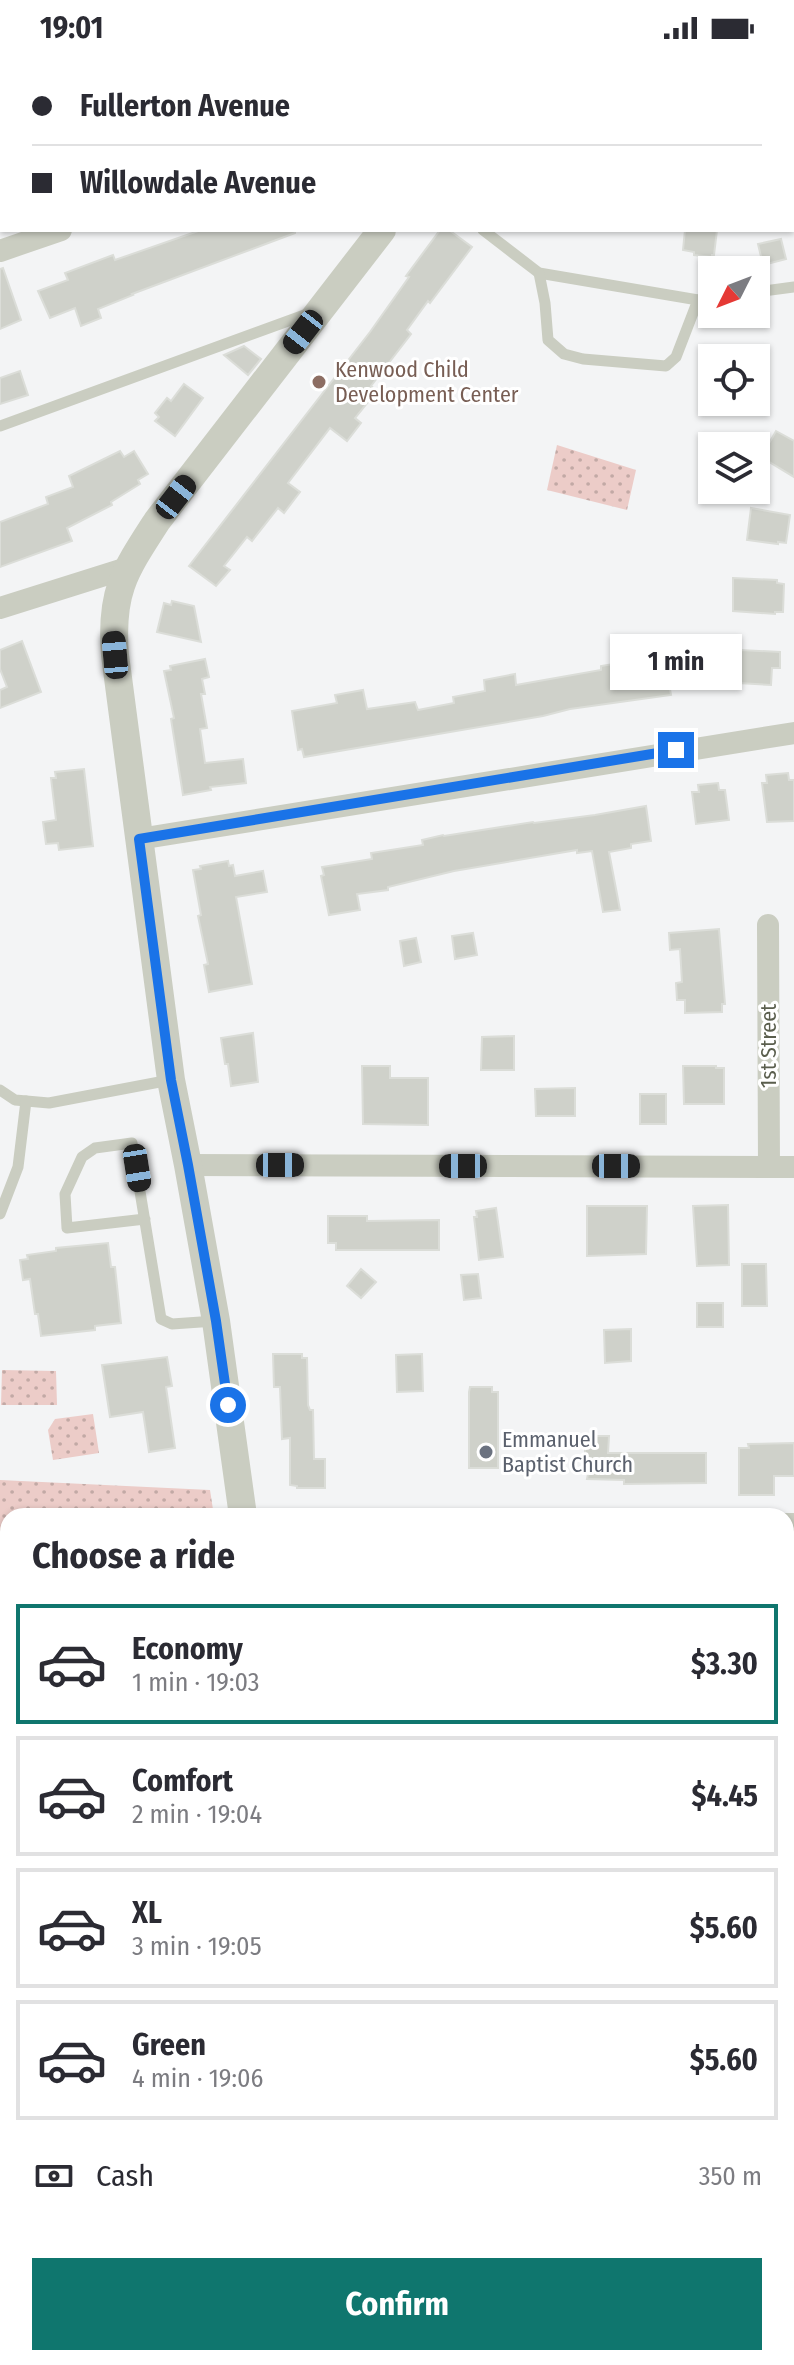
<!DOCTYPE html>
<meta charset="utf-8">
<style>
:root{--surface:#fff;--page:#f2f2f3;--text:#2b2b33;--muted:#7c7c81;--line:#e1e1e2;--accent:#0f766e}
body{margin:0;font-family:"Fira Sans Condensed",sans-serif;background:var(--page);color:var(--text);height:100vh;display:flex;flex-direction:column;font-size:30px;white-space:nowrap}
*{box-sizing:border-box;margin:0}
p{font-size:26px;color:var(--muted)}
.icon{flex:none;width:44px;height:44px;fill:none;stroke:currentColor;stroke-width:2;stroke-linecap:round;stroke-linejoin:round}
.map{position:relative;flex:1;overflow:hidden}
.drawer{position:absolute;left:0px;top:1452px;width:794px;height:858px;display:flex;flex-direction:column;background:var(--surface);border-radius:24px 24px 0 0;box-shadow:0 2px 6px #0004}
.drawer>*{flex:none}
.top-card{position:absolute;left:0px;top:0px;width:794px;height:176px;box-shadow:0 2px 6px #0004;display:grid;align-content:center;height:176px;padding:0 32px;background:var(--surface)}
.needle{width:52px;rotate:228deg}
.buttons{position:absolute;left:698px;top:200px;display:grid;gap:16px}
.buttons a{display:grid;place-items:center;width:72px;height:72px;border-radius:0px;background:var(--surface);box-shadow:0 2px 6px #0004;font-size:40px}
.end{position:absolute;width:36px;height:36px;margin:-18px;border:10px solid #1a73e8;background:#fff;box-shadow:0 0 0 4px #fff}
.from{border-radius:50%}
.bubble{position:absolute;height:56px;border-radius:0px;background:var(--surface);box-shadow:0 2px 6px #0004;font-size:26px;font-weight:700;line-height:56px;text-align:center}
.car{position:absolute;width:24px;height:48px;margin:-24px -12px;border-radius:10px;box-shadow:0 0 6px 2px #0007;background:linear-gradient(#222 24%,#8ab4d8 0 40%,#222 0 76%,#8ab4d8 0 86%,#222 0)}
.top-card b{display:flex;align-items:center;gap:28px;height:76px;font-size:30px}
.top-card b+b{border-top:2px solid var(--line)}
.top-card i{width:20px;height:20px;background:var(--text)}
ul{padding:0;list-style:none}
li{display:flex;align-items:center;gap:24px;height:120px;margin:0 16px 12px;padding:0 16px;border:4px solid var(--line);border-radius:0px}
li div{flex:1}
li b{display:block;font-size:30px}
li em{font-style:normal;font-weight:700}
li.selected{border-color:var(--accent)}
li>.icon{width:72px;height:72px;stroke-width:1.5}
h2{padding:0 32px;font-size:36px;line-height:96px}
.pay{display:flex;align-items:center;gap:20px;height:88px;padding:0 32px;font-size:30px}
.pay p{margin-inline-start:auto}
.primary-button{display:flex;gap:16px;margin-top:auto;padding:16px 32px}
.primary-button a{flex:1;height:92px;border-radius:0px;background:var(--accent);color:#fff;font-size:32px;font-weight:700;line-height:92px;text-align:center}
.status{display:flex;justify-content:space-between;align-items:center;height:56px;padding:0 40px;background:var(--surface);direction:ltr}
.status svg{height:22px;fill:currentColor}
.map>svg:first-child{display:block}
.grass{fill:#ecccc8}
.park{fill:url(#park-dots)}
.building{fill:#cfd1ca;stroke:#dbddd8;stroke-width:2}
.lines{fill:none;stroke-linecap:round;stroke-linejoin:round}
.service{stroke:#cacdc1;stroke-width:11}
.minor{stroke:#cacdc1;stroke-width:22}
.tertiary{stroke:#cacdc1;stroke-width:28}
.secondary{stroke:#cdd2c1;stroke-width:32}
.primary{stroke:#c8cdb6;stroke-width:34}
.route{stroke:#1a73e8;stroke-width:10}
.education-dot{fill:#8d6e63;stroke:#fff;stroke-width:3}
.worship-dot{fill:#6b7280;stroke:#fff;stroke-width:3}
.labels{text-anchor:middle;stroke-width:6;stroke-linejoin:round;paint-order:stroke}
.education-label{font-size:22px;fill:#785e54;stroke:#fff;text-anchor:start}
.street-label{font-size:22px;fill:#5a5e4d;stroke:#fff}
.worship-label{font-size:22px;fill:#5b616d;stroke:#fff;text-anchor:start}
</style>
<div class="status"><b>19:01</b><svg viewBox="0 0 49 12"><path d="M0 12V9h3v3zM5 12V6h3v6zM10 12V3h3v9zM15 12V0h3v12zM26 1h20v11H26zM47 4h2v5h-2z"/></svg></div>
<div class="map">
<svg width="794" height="2309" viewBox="0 0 794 2309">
<defs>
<pattern id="park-dots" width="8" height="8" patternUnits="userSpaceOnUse" patternTransform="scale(2)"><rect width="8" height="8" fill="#ecccc8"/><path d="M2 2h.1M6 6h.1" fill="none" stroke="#c2a9a5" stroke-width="1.8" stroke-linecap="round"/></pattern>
</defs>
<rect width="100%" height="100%" fill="#f3f4f5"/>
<polygon class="grass" points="786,1764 794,1765 794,2004 786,2005"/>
<g class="park">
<polygon points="557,389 636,414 627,454 547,434"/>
<polygon points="2,1314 56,1315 57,1349 1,1349"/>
<polygon points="93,1358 99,1397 53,1404 48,1374 55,1363"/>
<polygon points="0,1424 210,1434 214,1460 8,1460 8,1886 0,1886"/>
</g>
<g class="building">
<polygon points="201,174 295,174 295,177 132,238 133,239 98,253 101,262 81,270 75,252 50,262 38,235 68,224 65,217 113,199 115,204"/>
<polygon points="440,174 449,174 472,191 430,247 428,245 407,274 411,278 371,330 377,335 355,362 361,367 347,385 330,372 288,427 300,436 284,457 278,452 252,485 247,481 224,510 230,514 216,530 189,510 370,276 409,221 406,220"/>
<polygon points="685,174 717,174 714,199 712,199 712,201 694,199 694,196 683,194"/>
<polygon points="781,183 786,203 763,209 758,188"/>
<polygon points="3,212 21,264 0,273 0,213"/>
<polygon points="244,290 261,303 248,319 224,299"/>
<polygon points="20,315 28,339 0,348 0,322"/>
<polygon points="184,328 203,342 175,380 155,365 159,361 155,357 167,342 171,345"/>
<polygon points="776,375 794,385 794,421 761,401"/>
<polygon points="120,395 124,401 134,395 148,418 138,424 140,428 111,446 112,449 67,472 72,485 0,511 0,466 48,448 46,441 73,431 69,420"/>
<polygon points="751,452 790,459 786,487 778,486 778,488 747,484"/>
<polygon points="733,522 777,524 777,527 784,528 783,556 775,556 775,558 733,555"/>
<polygon points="172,545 194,550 201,586 157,576 164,547 171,549"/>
<polygon points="22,585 41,636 0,652 0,634 7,631 0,613 0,594"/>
<polygon points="685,585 702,586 701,598 741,599 741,594 780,596 780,612 772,612 771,629 738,627 739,619 700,617 700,624 668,622 671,639 570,653 543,660 304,701 302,693 298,694 292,655 337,647 335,639 363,634 367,653 415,646 418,654 454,647 453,641 485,635 484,624 515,618 516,629 601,614 601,610 631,605 630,601 685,591"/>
<polygon points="205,603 209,621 202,623 205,638 201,638 207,672 200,673 205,707 243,703 246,727 210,731 211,734 183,739 171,663 174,662 164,615 171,614 170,610"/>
<polygon points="84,713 93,790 59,794 58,787 46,788 43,766 56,764 51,722 56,722 55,716"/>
<polygon points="788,717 789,724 794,724 794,765 767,766 762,727 767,727 766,719"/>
<polygon points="718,727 719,734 725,734 729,764 696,768 692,736 699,736 698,729"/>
<polygon points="646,750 651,785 631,788 631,792 609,796 620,854 603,856 592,795 577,797 577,794 454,815 388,831 388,834 357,838 360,854 329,859 321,820 324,819 322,811 372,803 371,797 423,789 422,784 443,779 444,780 533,766 534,767 595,759"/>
<polygon points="228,805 229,810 233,809 235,820 263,815 267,836 236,841 252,928 209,936 204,909 208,908 198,860 201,859 193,814 201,813 200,810"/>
<polygon points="719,873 725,948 722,948 722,956 685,957 685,944 677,944 676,927 682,926 680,893 670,894 669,877"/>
<polygon points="473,877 477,899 455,903 452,880"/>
<polygon points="416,882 421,906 404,910 400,885"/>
<polygon points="253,977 258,1026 231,1030 228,1008 225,1008 221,982"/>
<polygon points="514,980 514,1014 481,1014 482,981"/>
<polygon points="362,1010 390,1010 390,1022 428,1022 428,1069 363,1068"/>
<polygon points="683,1010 716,1010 716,1012 724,1012 724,1048 684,1048"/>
<polygon points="575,1032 575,1060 536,1060 535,1033"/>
<rect x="640" y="1038" width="26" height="30"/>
<polygon points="728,1149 729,1209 697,1210 693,1150"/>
<polygon points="587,1150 647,1150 646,1198 587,1200"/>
<polygon points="496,1152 503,1201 479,1204 474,1161 477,1161 476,1155"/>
<polygon points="328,1160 367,1160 367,1165 439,1164 439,1194 336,1194 336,1187 328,1187"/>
<polygon points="108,1187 111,1211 115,1211 121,1267 95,1270 95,1274 41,1280 38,1258 35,1258 30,1223 23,1224 20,1204 28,1203 27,1199 56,1195 56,1192"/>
<polygon points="742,1208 766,1208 767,1250 742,1250"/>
<polygon points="361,1213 376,1226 361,1242 347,1230"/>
<polygon points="478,1218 481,1242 464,1244 461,1219"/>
<rect x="697" y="1247" width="26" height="24"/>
<polygon points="631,1273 631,1305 605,1307 604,1274"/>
<polygon points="273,1298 302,1298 302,1302 307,1302 308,1349 310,1354 313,1354 314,1403 325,1403 325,1432 297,1432 297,1430 290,1429 290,1382 282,1383 280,1331 274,1331"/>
<polygon points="422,1298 423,1335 397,1336 396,1299"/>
<polygon points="167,1301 172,1330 166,1331 175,1392 149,1396 143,1356 110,1361 102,1309"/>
<polygon points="470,1331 492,1331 492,1336 498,1336 498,1412 469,1412 469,1336"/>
<polygon points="585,1380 609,1380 608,1397 706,1397 706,1427 624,1428 624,1424 587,1423 588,1418 585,1418"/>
<polygon points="794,1387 794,1420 774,1420 774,1439 739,1439 739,1392 749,1392 748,1388"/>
</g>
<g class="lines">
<g class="service">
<polyline points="483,174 539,217 698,244 712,240"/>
<polyline points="539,217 545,247 548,284 564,298 583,303 666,310 676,301 698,244"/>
<polyline points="756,236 794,231"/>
<polyline points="0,370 310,257"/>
<polyline points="0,1034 15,1044 49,1047 170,1024"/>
<polyline points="0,1158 18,1111 26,1045"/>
<polyline points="145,1163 67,1172 65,1138 82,1101 95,1092 132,1087 161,1263 172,1268 215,1265"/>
<polyline points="0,1891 8,1891"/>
<polyline points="0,2063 8,2065"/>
<polyline points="221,2302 222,2309"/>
<polyline points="594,2302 595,2309"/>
</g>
<g class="minor">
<polyline points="494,0 495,2"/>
<polyline points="0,195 61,174"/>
<polyline points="0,552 127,512"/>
<polyline points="139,783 794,677"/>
<polyline points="768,869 769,1111"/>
<polyline points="188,1109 794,1111"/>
<polyline points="786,1468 794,1468"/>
<polyline points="493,2302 494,2309"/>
</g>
<g class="tertiary">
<polyline points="550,2 556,0"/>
<polyline points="792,59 794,58"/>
<path d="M 243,1460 L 216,1265 L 188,1109 L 171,1024 L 115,599 C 110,536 124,516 157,465 L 382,174"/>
</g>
<polyline class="secondary" points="723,2302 724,2309"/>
<g class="primary">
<polyline points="786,2236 794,2236"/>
<polyline points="0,2253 8,2252"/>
</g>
</g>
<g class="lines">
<polyline class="route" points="228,1349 216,1265 188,1109 171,1024 139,783 676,694"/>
</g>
<circle class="education-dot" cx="319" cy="326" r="8"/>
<circle class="worship-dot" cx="486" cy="1396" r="8"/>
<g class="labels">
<g class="education-label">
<text x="335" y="321">Kenwood Child<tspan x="335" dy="25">Development Center</tspan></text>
</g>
<g class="street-label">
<text transform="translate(768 990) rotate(-90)" y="8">1st Street</text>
</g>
<g class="worship-label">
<text x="502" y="1391">Emmanuel<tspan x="502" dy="25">Baptist Church</tspan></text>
</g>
</g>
</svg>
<div class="buttons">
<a><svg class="needle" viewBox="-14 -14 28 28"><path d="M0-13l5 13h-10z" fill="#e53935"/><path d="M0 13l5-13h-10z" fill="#7c7c81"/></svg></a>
<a><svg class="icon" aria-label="locate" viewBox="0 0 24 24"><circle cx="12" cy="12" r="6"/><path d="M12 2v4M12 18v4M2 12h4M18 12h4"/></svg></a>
<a><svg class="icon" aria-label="layers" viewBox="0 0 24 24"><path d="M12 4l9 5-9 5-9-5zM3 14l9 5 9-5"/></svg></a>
</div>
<i class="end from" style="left:228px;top:1349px"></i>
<i class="end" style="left:676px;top:694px"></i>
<div class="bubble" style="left:610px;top:578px;width:132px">1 min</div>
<i class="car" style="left:303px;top:276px;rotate:218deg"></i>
<i class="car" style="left:176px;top:441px;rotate:38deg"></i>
<i class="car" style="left:115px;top:599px;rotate:355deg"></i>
<i class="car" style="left:280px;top:1109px;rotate:90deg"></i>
<i class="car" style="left:463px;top:1110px;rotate:270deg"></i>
<i class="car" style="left:616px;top:1110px;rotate:90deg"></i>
<i class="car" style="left:137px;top:1112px;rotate:171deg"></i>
<div class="top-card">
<b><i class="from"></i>Fullerton Avenue</b>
<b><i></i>Willowdale Avenue</b>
</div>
<section class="drawer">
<h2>Choose a ride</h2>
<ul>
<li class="selected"><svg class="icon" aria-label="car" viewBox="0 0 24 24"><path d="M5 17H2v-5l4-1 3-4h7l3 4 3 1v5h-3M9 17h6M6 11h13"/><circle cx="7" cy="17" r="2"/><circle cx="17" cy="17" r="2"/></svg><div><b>Economy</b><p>1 min · 19:03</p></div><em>$3.30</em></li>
<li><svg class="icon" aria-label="car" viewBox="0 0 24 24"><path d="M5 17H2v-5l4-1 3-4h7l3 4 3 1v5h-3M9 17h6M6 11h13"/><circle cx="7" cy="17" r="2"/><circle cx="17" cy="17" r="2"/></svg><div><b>Comfort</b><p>2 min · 19:04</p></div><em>$4.45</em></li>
<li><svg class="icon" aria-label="car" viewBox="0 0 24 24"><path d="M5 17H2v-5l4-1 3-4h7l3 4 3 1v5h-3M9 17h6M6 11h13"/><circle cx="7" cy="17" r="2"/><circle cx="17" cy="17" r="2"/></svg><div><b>XL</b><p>3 min · 19:05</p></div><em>$5.60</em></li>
<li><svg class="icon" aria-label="car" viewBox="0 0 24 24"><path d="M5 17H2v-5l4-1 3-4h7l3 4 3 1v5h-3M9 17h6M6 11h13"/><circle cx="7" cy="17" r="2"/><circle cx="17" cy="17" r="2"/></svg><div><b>Green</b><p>4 min · 19:06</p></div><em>$5.60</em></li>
</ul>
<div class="pay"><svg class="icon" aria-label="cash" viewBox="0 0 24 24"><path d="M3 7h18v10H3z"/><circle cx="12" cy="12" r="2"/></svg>Cash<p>350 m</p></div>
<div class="primary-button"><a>Confirm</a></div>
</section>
</div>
